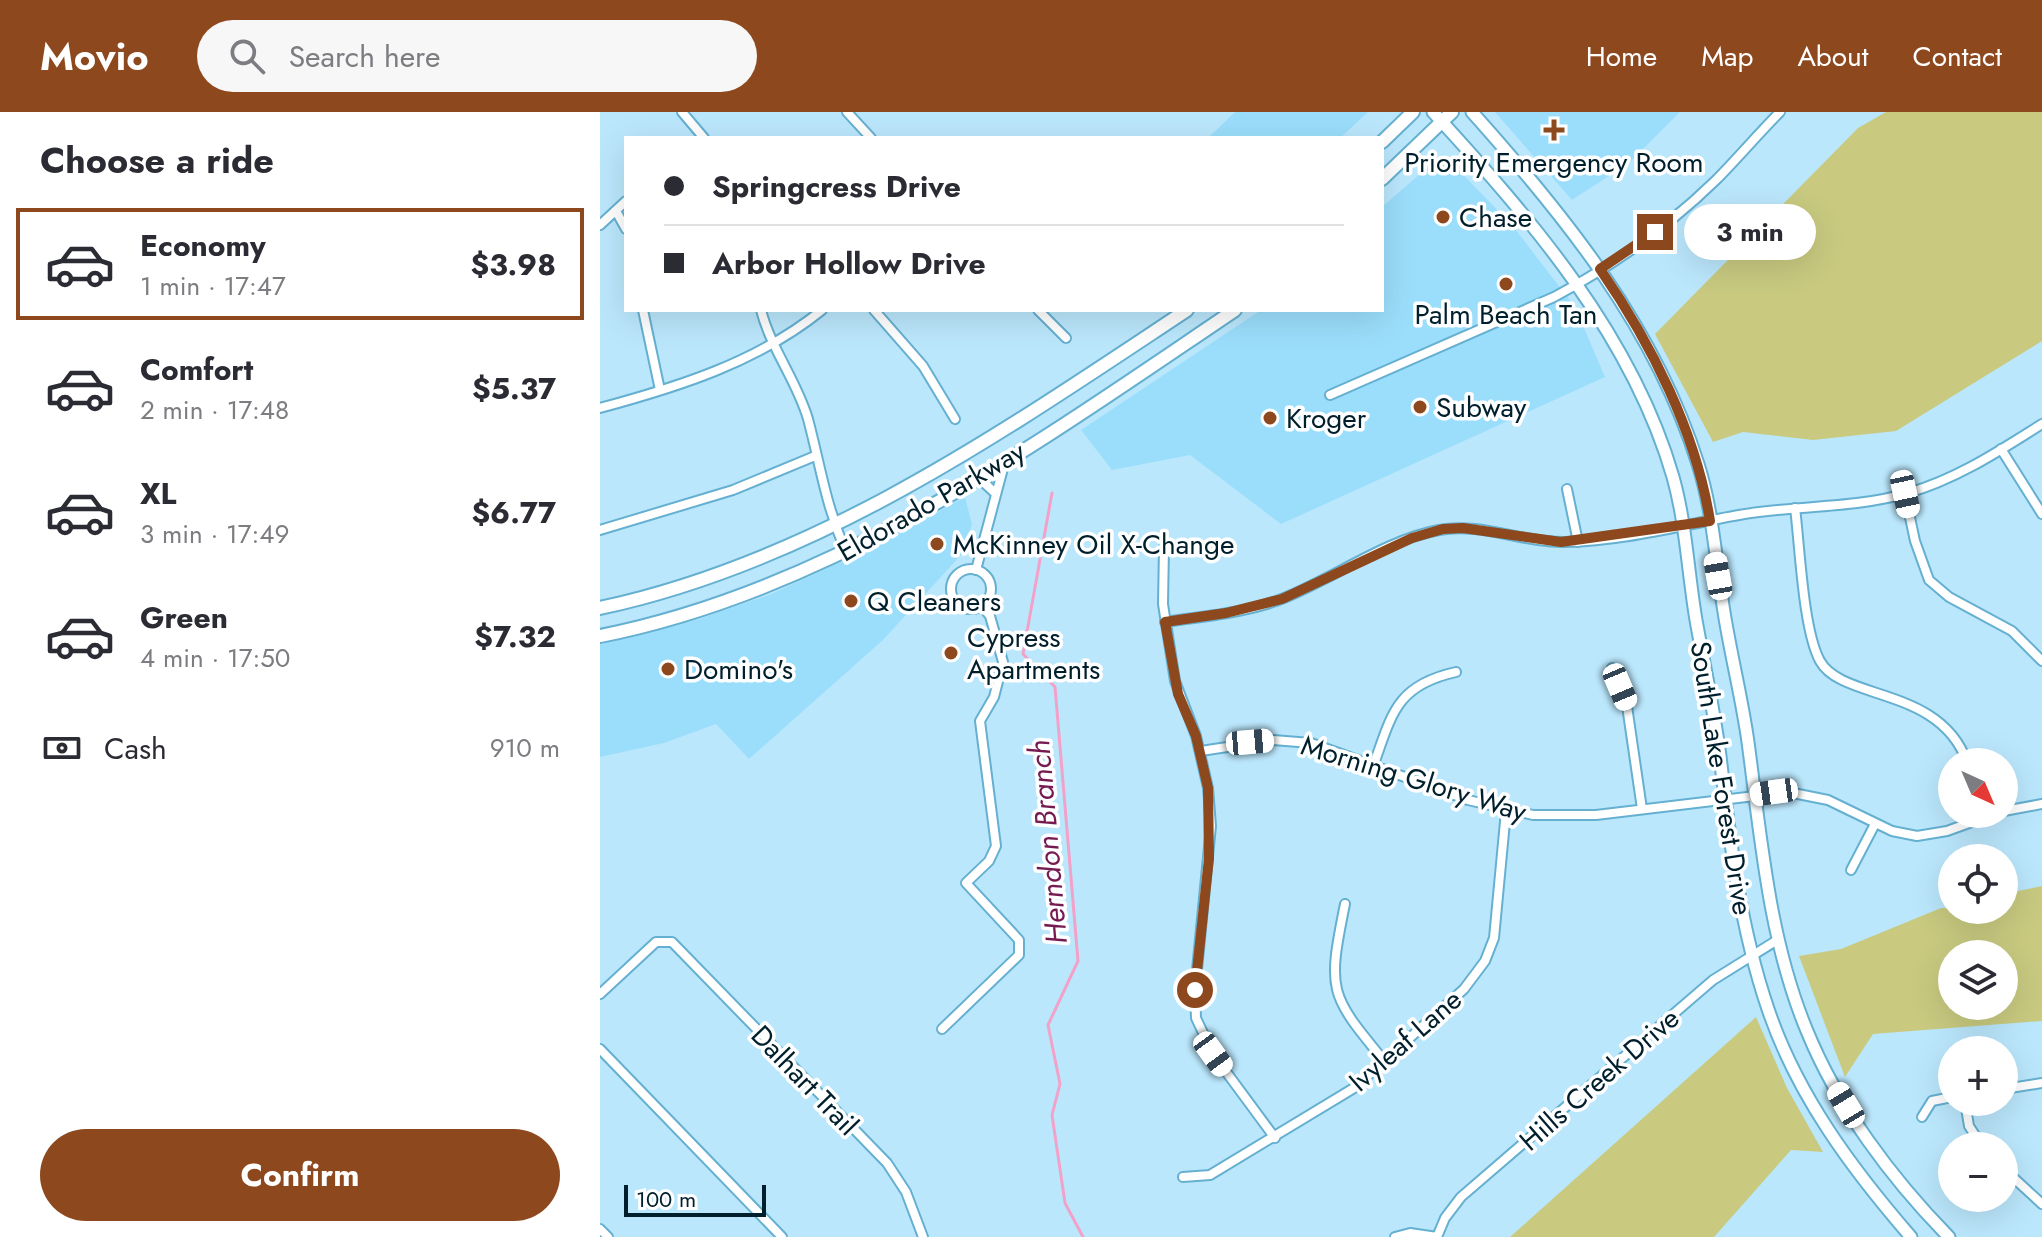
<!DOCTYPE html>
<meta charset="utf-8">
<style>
:root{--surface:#fff;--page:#f7f7f7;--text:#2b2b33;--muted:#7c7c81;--line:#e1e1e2;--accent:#8d481e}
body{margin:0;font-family:Jost,sans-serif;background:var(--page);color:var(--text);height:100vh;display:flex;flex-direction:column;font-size:30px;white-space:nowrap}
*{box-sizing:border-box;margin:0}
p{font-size:26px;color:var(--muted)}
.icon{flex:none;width:44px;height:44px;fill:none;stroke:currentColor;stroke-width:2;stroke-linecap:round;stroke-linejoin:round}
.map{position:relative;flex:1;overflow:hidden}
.drawer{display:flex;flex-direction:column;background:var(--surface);width:600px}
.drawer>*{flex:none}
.banner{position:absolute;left:24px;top:24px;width:760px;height:176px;border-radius:0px;box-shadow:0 8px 32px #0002;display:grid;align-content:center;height:176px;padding:0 40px;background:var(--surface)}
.needle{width:52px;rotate:136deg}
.buttons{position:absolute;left:1338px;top:636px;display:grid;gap:16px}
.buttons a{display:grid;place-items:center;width:80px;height:80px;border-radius:50%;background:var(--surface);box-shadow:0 8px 32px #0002;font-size:40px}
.scale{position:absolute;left:24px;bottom:20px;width:142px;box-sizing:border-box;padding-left:8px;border:4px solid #001f2c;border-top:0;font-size:22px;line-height:28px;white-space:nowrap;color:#001f2c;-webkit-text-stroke:6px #fff;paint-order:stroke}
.end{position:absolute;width:36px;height:36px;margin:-18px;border:10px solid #8d481e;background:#fff;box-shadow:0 0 0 4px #fff}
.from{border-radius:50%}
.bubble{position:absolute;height:56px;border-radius:28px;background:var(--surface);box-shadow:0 8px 32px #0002;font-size:26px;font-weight:700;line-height:56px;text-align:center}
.car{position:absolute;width:24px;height:48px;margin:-24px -12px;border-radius:10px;box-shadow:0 0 6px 2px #0007;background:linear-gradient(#fff 24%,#345 0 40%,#fff 0 76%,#345 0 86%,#fff 0)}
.banner b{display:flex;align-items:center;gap:28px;height:76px;font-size:30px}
.banner b+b{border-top:2px solid var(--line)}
.banner i{width:20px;height:20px;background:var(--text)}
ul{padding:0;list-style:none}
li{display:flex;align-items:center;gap:24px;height:112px;margin:0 16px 12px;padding:0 24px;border:4px solid transparent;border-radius:0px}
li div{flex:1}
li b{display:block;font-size:30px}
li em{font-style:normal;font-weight:700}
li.active{border-color:var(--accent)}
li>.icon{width:72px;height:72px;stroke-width:1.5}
h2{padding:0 40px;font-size:36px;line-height:96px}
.pay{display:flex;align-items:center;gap:20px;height:88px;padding:0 40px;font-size:30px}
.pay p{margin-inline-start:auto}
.cta{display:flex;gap:16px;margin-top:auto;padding:16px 40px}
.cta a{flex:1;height:92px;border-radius:48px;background:var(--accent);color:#fff;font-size:32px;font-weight:700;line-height:92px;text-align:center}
header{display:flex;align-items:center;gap:48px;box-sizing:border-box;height:112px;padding:0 40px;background:var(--accent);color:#fff}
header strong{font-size:38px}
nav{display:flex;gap:44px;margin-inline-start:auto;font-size:28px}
.search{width:560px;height:72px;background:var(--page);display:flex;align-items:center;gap:20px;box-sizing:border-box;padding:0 28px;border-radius:44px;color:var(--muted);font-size:30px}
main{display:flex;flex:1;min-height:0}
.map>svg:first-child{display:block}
.built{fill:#9bdefc}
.green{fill:#c9ca80;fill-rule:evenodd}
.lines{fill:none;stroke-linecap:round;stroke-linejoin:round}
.stream{stroke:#f2a2c9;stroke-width:3}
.street-casing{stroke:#65b0d1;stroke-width:12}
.secondary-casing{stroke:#65b0d1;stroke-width:15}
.primary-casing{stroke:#65b0d1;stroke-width:16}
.street{stroke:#fff;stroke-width:8}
.secondary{stroke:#fff;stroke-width:11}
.primary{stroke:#fff;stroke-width:12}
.route{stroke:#8d481e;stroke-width:10}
.poi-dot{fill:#8d481e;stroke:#fff;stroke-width:3}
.labels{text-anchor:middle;stroke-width:7;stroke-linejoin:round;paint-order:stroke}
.poi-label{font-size:28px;fill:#001f2c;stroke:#fff;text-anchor:start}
.street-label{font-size:28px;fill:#001f2c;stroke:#fff}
.water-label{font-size:30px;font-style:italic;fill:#761b51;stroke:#fff}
</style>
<header>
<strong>Movio</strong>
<div class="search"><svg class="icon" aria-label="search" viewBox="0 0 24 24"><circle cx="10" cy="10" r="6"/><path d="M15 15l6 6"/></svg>Search here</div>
<nav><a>Home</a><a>Map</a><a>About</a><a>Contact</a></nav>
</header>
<main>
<section class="drawer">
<h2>Choose a ride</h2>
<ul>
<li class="active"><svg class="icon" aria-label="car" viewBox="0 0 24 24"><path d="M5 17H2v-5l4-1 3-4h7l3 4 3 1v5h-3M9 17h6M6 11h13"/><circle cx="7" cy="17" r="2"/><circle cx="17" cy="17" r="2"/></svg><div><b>Economy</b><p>1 min · 17:47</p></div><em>$3.98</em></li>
<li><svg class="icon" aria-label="car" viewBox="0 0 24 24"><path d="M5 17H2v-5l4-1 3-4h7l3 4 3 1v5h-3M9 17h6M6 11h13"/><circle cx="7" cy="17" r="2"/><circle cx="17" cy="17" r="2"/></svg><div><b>Comfort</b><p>2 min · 17:48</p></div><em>$5.37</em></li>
<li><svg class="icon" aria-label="car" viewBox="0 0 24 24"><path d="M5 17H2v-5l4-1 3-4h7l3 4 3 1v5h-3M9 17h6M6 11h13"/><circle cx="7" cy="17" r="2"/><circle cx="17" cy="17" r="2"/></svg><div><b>XL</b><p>3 min · 17:49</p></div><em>$6.77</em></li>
<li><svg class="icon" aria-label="car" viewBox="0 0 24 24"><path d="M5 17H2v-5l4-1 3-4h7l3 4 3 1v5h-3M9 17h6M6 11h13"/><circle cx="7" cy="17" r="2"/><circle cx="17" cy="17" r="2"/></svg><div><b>Green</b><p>4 min · 17:50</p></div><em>$7.32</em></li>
</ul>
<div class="pay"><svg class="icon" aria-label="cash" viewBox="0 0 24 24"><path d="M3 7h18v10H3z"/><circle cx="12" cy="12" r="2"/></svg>Cash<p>910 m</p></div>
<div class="cta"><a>Confirm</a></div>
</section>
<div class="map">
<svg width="1442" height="1125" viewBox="0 0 1442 1125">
<rect width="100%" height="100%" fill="#bbe7fc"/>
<g class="built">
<polygon points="635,0 768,0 740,26 608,26"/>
<polygon points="895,0 1080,0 1030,50 972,88"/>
<polygon points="843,42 912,113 975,195 1005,265 681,412 590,343 512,358 481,318 661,198 782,198 782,95"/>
<polygon points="365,385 372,413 361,443 283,528 149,647 116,612 64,631 0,645 0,532 99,507 171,482 281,432"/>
</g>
<g class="green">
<polygon points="1286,0 1442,0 1442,229 1296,319 1213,328 1143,320 1113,330 1055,222 1258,16"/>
<path d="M 1442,774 L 1442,909 L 1273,922 L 1245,965 L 1199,844 L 1241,837 L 1341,796 L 1404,798 L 1404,782 ZM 1352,842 L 1404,842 L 1404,894 L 1352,894 Z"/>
<polygon points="1156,905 1187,976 1223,1040 1191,1038 1114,1125 910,1125"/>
</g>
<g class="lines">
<polyline class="stream" points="452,381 423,542 455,575 478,849 448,913 460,972 452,1003 465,1091 483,1125"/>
<defs>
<g id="street">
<polyline points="82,0 104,26"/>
<polyline points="247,0 271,26"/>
<polyline points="16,99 26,117"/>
<polyline points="0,113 26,89"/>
<polyline points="43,198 60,278"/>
<path d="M 161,198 C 171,237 197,269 208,307 C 221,356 225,391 246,440"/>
<polyline points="274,198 323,254 355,307"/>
<polyline points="438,198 466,226"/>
<path d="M 730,283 L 954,185 C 1012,154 1069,114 1116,68 C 1138,46 1158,22 1180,0"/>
<path d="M 0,296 C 78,275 158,250 222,198"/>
<polyline points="1401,337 1442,402"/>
<polyline points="378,365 394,380"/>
<polyline points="967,377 978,430"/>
<polyline points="1305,382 1315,429 1329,468 1349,485 1412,519 1442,549"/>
<path d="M 1195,396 C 1200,435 1203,518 1220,549 C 1242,589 1340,574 1367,650"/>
<polyline points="0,418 133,378 215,344"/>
<polyline points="564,435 563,492 575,569 596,624 608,676 611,714 595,878 596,906 613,942 675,1026"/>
<circle cx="371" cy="477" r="20"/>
<polyline points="376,458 405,349"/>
<path d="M 565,510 C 605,504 647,501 684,486 C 734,466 788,427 839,418 C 881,410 923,431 966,430 C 1024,429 1082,413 1139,403 C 1195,393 1253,397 1308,381 C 1357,367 1399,339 1442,312"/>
<polyline points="1012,556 1027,594 1042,697"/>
<polyline points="601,639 673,628 711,631 868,688 933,703 996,703 1188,680 1228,688 1292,719 1317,724 1347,719 1394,702"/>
<path d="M 774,652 C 792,601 797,573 856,560"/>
<polyline points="1404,699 1442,692"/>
<polyline points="1251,758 1275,712"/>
<path d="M 745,792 C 727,880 729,882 785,950"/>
<polyline points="0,882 56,830 72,830 287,1051 306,1080 323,1125"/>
<polyline points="342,917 419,843 419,828 366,771 389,749 396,734 380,609 394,585 403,550 390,504 382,494"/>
<polyline points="0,937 182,1125"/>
<polyline points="1404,977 1442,971"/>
<polyline points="1365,990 1369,1014 1382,1034"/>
<polyline points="1322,1005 1332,989 1352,985"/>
<polyline points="1404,1057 1442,1092"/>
<polyline points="583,1065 610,1063 754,976 864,877 885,849 894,826 906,699"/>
<polyline points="0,1117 8,1125"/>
<polyline points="795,1125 810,1121 837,1125 845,1106 861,1085 1113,868 1179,827"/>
</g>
<g id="secondary">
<path d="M 833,0 C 931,107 1032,223 1073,365 C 1086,411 1088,461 1096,508 C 1104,553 1114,598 1120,644 C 1130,730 1140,815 1168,897 C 1197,983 1252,1057 1311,1125"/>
<path d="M 872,0 C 965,104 1055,215 1098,352 C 1113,399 1116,451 1124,500 C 1131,544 1142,587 1148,630 C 1161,727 1169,828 1207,919 C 1238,995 1292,1067 1349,1125"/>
</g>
<g id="primary">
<polyline points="782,30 813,0"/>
<polyline points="782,67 852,0"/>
<path d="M 0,496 C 219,449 404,319 587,198"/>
<path d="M 0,524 C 237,477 439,330 635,198"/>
</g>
</defs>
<use href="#street" class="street-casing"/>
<use href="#secondary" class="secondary-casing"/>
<use href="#primary" class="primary-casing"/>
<use href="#street" class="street"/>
<use href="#secondary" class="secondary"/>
<use href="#primary" class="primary"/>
</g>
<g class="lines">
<path class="route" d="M 595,878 L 609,746 L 608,676 L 596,624 L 578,582 L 565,510 L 626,501 L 682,487 L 812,426 L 843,417 L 863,416 L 961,430 L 1110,409 C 1096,320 1051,231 1000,157 L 1055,120"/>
</g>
<g class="poi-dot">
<path d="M950 6h8v8h8v8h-8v8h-8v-8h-8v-8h8z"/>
<circle cx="843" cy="105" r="8"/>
<circle cx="906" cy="172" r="8"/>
<circle cx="820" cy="295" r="8"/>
<circle cx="670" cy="306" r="8"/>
<circle cx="337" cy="432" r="8"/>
<circle cx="251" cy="489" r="8"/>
<circle cx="351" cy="541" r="8"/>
<circle cx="68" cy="557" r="8"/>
</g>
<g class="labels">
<g class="poi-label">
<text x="954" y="60" text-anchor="middle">Priority Emergency Room</text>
<text x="859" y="115">Chase</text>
<text x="906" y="212" text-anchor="middle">Palm Beach Tan</text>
<text x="836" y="305">Subway</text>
<text x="686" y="316">Kroger</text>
<text x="353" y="442">McKinney Oil X-Change</text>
<text x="267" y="499">Q Cleaners</text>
<text x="367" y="535">Cypress<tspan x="367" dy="32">Apartments</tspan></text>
<text x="84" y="567">Domino's</text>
</g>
<g class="street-label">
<text transform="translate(331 389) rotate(-30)" y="10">Eldorado Parkway</text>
<text transform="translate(814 666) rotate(17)" y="10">Morning Glory Way</text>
<text transform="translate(1122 666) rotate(81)" y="10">South Lake Forest Drive</text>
<text transform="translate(805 928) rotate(-41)" y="10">Ivyleaf Lane</text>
<text transform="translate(999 967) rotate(-41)" y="10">Hills Creek Drive</text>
<text transform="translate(205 968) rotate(46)" y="10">Dalhart Trail</text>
</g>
<g class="water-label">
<text transform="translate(448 730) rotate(-95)" y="10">Herndon Branch</text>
</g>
</g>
</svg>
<div class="buttons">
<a><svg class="needle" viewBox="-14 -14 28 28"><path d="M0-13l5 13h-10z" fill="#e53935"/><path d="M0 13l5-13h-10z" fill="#7c7c81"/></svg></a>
<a><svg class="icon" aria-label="locate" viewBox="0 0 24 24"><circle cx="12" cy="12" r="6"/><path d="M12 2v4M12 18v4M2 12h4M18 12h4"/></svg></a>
<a><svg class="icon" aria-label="layers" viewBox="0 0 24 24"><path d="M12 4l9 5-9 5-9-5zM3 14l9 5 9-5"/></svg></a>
<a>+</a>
<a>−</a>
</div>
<div class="scale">100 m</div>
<i class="end from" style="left:595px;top:878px"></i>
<i class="end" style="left:1055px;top:120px"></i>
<div class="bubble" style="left:1084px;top:92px;width:132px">3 min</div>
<i class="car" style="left:1305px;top:382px;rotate:168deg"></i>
<i class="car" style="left:1118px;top:464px;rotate:350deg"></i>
<i class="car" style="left:1020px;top:575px;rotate:157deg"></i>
<i class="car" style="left:650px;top:630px;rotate:85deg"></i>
<i class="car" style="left:1174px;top:680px;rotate:262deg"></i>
<i class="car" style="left:613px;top:942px;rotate:144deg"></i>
<i class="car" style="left:1246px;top:993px;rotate:329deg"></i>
<div class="banner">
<b><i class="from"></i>Springcress Drive</b>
<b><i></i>Arbor Hollow Drive</b>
</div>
</div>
</main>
